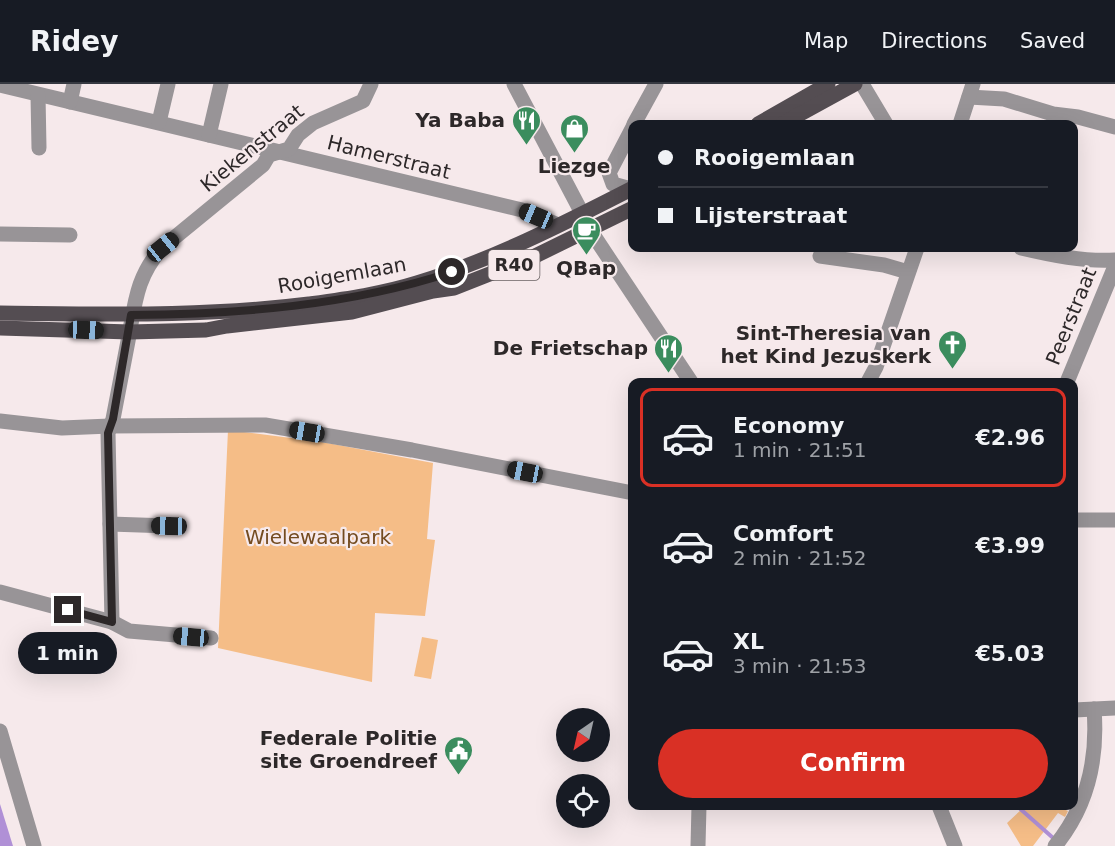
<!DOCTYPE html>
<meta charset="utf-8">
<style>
:root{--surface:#171b24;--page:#242831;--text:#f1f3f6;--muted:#9ea1a6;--line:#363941;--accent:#d93025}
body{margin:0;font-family:"DejaVu Sans",sans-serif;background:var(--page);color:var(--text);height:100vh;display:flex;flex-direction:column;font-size:22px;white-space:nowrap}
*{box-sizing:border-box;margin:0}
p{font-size:20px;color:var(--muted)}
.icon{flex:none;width:33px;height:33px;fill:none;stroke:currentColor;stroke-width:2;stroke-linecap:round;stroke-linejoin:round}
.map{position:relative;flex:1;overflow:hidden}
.details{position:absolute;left:628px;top:294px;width:450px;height:432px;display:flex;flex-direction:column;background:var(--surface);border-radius:12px;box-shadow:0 6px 24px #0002}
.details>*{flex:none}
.top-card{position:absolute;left:628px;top:36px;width:450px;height:132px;border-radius:12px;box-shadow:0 6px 24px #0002;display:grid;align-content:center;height:132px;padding:0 30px;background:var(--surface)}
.needle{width:39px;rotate:214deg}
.fabs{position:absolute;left:556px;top:624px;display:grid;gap:12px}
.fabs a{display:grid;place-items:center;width:54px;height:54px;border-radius:50%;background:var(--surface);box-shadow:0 6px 24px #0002;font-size:30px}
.end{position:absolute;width:27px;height:27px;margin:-14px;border:8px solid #2d2829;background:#fff;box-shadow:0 0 0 3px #fff}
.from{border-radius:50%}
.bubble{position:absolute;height:42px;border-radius:21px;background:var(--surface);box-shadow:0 6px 24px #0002;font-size:20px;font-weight:700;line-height:42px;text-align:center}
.car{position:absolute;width:18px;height:36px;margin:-18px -9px;border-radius:8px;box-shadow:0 0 4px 2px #0007;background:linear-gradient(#222 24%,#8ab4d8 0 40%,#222 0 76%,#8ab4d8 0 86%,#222 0)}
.top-card b{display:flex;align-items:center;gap:21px;height:57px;font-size:22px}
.top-card b+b{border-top:2px solid var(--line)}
.top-card i{width:15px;height:15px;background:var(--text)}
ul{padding:10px 0 0;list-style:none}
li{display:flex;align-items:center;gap:18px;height:99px;margin:0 12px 9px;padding:0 18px;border:3px solid transparent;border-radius:12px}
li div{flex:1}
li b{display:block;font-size:22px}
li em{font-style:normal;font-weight:700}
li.current{border-color:var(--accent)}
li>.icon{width:54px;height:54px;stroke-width:1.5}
.cta{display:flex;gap:12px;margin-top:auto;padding:12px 30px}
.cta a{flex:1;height:69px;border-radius:36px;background:var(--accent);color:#fff;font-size:24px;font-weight:700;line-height:69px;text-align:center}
header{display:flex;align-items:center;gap:36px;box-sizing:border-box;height:84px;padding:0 30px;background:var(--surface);border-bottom:2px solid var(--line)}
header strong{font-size:28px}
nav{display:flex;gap:33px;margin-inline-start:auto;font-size:21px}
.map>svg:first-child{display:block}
.green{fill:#f5bd87}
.water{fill:#b090d6}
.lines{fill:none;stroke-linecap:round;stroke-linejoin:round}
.stream{stroke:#b090d6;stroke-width:4}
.minor{stroke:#989497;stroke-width:15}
.major{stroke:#544d52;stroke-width:15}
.route{stroke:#2d2829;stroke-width:8}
.labels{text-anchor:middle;stroke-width:4.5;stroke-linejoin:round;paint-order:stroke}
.shield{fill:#f6e9eb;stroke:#696263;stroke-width:1.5}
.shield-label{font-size:18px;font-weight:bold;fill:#2d2829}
.poi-label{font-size:20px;font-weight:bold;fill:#2d2829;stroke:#f6e9eb;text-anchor:end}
.street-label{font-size:20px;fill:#2d2829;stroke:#f6e9eb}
.park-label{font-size:20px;fill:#744b1f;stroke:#f6e9eb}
</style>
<header>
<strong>Ridey</strong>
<nav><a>Map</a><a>Directions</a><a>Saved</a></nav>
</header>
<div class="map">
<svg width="1115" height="762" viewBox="0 0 1115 762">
<rect width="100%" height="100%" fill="#f6e9eb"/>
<g class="green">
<polygon points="228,346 322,358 433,379 427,455 435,456 425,532 375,529 372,598 218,564"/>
<polygon points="422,553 438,556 431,595 414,592"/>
<polygon points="1020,722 1062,722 1061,724 1068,727 1065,733 1058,729 1033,762 1021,762 1007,739 1023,724"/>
</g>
<polygon class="water" points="0,720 13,762 0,762"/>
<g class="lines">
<polyline class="stream" points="1017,722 1052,753"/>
<g class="minor">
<polyline points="514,0 594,152 691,298"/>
<polyline points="862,0 886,40"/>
<polyline points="0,1 522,126 558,141"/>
<polyline points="38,11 39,64"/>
<polyline points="969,13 1004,15 1053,30 1078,33 1115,43"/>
<polyline points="70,18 74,0"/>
<polyline points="159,38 168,0"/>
<polyline points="634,40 656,0"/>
<polyline points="960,40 973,0"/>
<polyline points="209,51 221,0"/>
<polyline points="631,105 613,100 609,89 633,43"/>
<polyline points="0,150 70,151"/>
<path d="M 1021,164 C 1051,171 1084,178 1115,176"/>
<polyline points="820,172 884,181 908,188"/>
<polyline points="868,298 876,283 917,164"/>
<polyline points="1067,298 1115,182"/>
<polyline points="0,337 62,344 110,342 265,341 412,366 633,409"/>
<polyline points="1074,436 1115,436"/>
<polyline points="110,440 169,442"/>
<polyline points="0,508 112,538 129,547 211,554"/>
<path d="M 112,538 L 108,349 L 113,335 C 118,309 123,283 128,257 C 135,220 136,192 163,163 L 263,81 L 269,71 L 289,65 L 298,51 L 313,39 L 363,17 L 371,0"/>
<polyline points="1074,626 1115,624"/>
<polyline points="0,647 34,762"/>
<polyline points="939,722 955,762"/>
<polyline points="698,762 699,722"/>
<path d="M 1055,762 C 1087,723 1098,675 1094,625"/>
</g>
<g class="major">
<polyline points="758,40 828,0"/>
<polyline points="782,40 855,0"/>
<path d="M 0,229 C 104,230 206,233 309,220 C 345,215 382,210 417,199 C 492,176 563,140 633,104"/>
<polyline points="0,244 130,248 206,246 227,242 352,228 433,207 454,204 533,173 633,124"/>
</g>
</g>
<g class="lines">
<path class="route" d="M 68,526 L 112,538 L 108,349 L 113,335 L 131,231 C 240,230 348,222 452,188"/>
</g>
<defs>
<symbol id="restaurant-pin" viewBox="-11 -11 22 30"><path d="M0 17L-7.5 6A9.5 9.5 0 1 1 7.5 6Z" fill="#3b8d5e" stroke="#f6e9eb"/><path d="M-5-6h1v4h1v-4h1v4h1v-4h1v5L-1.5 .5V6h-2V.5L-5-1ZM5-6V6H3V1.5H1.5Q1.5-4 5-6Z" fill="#fff"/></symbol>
<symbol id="shop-pin" viewBox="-11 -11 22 30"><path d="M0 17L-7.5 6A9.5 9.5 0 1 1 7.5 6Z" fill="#3b8d5e" stroke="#f6e9eb"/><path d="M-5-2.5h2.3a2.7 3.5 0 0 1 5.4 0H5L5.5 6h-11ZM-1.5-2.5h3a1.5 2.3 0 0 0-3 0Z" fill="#fff"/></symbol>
<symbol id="cafe-pin" viewBox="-11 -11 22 30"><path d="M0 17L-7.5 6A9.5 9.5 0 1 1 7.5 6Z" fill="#3b8d5e" stroke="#f6e9eb"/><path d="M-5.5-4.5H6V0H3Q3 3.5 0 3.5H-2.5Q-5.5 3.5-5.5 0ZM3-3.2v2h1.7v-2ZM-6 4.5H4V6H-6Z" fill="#fff"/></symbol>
<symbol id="church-pin" viewBox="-11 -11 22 30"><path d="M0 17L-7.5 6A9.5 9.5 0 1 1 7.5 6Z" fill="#3b8d5e" stroke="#f6e9eb"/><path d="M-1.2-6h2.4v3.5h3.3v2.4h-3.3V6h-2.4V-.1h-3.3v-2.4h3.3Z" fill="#fff"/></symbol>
<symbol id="civic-pin" viewBox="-11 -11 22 30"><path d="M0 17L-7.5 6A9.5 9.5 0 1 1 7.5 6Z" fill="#3b8d5e" stroke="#f6e9eb"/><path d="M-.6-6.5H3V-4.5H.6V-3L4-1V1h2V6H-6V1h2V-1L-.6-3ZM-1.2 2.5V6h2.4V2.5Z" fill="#fff"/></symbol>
</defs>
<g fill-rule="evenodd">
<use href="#restaurant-pin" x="510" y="20" width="33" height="45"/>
<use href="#shop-pin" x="558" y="28" width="33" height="45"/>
<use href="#cafe-pin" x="570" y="130" width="33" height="45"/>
<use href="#church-pin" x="936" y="244" width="33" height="45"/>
<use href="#restaurant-pin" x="652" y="248" width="33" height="45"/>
<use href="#civic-pin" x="442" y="650" width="33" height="45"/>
</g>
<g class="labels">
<rect class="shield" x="488.5" y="166" width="51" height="30" rx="4.5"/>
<g class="shield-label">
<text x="514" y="187">R40</text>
</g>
<g class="poi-label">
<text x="505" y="43">Ya Baba</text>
<text x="574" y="89" text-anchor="middle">Liezge</text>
<text x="586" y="191" text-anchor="middle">QBap</text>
<text x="931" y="256">Sint-Theresia van<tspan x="931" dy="23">het Kind Jezuskerk</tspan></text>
<text x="648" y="271">De Frietschap</text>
<text x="437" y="661">Federale Politie<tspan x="437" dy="23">site Groendreef</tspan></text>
</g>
<g class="street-label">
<text transform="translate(252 64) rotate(-39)" y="7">Kiekenstraat</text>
<text transform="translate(389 73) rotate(14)" y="7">Hamerstraat</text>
<text transform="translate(342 191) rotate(-10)" y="7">Rooigemlaan</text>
<text transform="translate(1071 232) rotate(-68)" y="7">Peerstraat</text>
</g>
<g class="park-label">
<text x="318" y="460">Wielewaalpark</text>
</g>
</g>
</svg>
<div class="fabs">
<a><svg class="needle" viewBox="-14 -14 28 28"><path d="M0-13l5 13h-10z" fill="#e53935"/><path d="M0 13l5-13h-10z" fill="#9ea1a6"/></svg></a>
<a><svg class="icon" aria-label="locate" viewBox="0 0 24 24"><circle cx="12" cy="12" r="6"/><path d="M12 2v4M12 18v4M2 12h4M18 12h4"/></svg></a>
</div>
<i class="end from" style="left:452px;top:188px"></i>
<i class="end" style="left:68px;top:526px"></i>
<div class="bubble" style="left:18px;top:548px;width:99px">1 min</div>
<i class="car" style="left:536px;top:132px;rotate:293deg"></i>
<i class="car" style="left:163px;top:163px;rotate:51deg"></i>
<i class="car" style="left:86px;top:246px;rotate:92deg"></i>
<i class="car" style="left:307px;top:348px;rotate:280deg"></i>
<i class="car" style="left:525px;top:388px;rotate:281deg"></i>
<i class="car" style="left:169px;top:442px;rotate:271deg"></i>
<i class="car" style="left:191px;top:553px;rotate:275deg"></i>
<div class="top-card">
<b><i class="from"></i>Rooigemlaan</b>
<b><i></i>Lijsterstraat</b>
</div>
<section class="details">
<ul>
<li class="current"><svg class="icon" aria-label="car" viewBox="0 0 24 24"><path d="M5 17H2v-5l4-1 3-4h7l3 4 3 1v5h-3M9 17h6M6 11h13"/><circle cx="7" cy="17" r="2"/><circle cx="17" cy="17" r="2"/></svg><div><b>Economy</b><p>1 min · 21:51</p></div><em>€2.96</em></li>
<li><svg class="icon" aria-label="car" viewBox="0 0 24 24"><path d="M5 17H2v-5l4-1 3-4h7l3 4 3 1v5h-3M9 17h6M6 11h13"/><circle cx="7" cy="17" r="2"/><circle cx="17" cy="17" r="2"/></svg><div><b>Comfort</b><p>2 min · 21:52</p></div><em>€3.99</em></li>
<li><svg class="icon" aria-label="car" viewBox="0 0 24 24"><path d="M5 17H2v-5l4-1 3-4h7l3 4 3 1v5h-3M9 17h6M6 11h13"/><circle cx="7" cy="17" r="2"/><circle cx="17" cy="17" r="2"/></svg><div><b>XL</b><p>3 min · 21:53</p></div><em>€5.03</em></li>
</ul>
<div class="cta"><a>Confirm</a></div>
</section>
</div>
